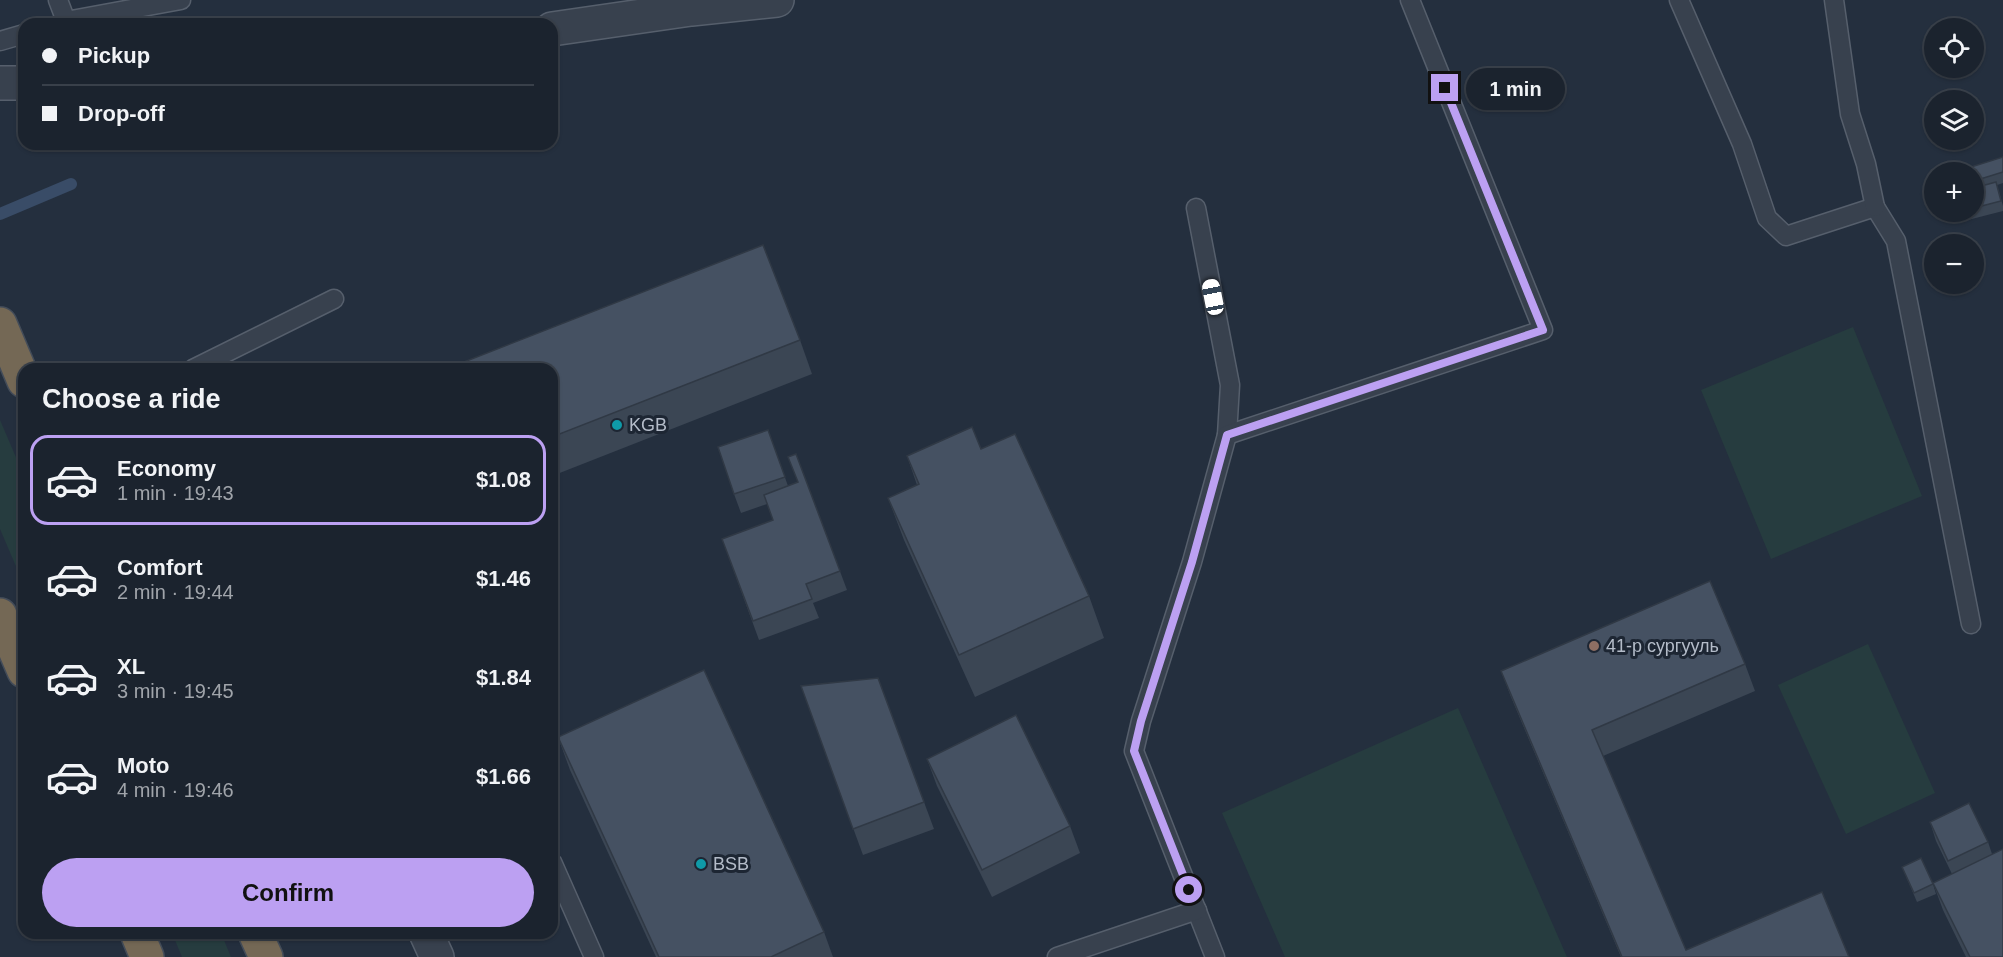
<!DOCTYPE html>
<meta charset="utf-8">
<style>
:root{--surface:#1b232e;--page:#282f3a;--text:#f1f3f6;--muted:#a0a4aa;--line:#39404a;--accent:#bca0f2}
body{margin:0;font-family:Arial,sans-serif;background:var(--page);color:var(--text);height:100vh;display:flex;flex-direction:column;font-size:22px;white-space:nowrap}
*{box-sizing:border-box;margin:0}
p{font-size:20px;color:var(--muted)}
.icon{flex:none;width:33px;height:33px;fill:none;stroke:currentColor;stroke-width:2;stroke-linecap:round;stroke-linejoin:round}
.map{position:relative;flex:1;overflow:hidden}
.drawer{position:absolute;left:18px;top:363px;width:540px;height:576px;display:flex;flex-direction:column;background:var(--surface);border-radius:18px;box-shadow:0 2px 4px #0004,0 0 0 2px var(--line)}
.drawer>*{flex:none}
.hud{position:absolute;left:18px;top:18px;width:540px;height:132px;border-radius:18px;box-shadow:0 2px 4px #0004,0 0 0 2px var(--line);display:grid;align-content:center;height:132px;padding:0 24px;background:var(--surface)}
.buttons{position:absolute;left:1924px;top:18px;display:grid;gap:12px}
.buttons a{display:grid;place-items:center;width:60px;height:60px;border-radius:50%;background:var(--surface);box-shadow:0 2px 4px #0004,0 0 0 2px var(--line);font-size:30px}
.end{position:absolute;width:27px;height:27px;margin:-14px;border:8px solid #bca0f2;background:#111;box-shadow:0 0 0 3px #111}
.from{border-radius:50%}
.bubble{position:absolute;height:42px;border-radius:21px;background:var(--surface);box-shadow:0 2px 4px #0004,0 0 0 2px var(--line);font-size:20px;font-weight:800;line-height:42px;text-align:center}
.car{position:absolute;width:18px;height:36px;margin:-18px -9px;border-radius:8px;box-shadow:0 0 4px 2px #0007;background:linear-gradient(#fff 24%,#345 0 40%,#fff 0 76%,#345 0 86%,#fff 0)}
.hud b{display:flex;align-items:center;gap:21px;height:57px;font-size:22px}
.hud b+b{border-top:2px solid var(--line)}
.hud i{width:15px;height:15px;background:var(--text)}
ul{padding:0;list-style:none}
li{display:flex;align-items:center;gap:18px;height:90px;margin:0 12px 9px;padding:0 12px;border:3px solid transparent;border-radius:18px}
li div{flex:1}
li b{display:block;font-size:22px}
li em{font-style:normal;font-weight:800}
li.on{border-color:var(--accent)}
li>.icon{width:54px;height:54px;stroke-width:1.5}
h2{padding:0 24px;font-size:27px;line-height:72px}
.cta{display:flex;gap:12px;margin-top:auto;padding:12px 24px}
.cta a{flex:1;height:69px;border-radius:36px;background:var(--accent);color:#111;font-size:24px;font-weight:800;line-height:69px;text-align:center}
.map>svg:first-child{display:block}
.green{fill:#263c3f}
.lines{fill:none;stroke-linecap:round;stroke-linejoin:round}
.stream{stroke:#394c67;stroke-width:12}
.lane-casing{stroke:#565f6c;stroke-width:21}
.street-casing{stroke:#565f6c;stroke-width:36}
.highway-casing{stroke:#434c59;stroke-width:36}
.lane{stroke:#38414e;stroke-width:18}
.street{stroke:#38414e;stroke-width:33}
.highway{stroke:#746855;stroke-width:33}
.wall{fill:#3b4654}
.building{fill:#455162;stroke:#303945;stroke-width:1.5}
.route{stroke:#bca0f2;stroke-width:8}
.culture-dot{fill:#0f9aa8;stroke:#1d2633;stroke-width:2}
.education-dot{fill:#8d6e63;stroke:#1d2633;stroke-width:2}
.labels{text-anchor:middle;stroke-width:6;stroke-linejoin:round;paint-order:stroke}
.poi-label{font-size:18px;fill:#b4bcc9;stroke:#1d2633;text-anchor:start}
</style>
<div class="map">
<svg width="2003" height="957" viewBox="0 0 2003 957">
<rect width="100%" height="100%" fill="#242f3e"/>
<g class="green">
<polygon points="1853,327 1922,496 1771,559 1701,390"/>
<polygon points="0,420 24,476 24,585 0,529"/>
<polygon points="1868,644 1935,793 1846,834 1778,685"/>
<polygon points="1458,708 1567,957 1285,957 1222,813"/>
<polygon points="172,933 221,933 231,957 182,957"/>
</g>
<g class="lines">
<polyline class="stream" points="0,214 71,184"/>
<defs>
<g id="lane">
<polyline points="58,0 66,21 181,0"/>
<polyline points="1679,0 1742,144 1767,218 1786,236 1875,207 1896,241 1971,624"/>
<polyline points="1834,0 1850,114 1866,164 1875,207"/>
<polyline points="0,41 24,34"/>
<polyline points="1196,208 1230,385 1227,435 1192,562 1141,721 1134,751 1215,957"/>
<polyline points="193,369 334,299"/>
<polyline points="1227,435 1543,330 1410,0"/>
<polyline points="552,862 594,957"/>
<polyline points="1057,957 1197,910"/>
</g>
<g id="street">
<polyline points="552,29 691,9 777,0"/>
<polyline points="0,83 24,83"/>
<polyline points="426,933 437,957"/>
</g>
<g id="highway">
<polyline points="0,324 24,381"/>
<polyline points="0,615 24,671"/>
<polyline points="137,933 147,957"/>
<polyline points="255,933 266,957"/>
</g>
</defs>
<use href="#lane" class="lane-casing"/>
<use href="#street" class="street-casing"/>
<use href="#highway" class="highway-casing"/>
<use href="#lane" class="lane"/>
<use href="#street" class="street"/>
<use href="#highway" class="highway"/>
</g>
<g class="wall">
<polygon points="2003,157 2003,183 1997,185 2003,206 2003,211 1960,222 1956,212 1974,212 1974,172"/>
<polygon points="800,340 812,374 552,476 552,369"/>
<polygon points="768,430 788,486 797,482 796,454 847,590 813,603 819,618 759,640 722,539 773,520 767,504 741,513 734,494"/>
<polygon points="907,456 1089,596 1104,638 975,697 904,540 888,498 917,485"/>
<polygon points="1745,664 1755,691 1603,756 1686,950 1849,957 1621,957 1511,697 1501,671"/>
<polygon points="878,678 934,829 863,855 801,686"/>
<polygon points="558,737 824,932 833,957 656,957 570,770"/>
<polygon points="927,759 1070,826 1080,853 992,897 937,786"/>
<polygon points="1930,822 1988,842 1992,854 2003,957 1966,957 1943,910 1933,883 1952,874 1936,841"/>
<polygon points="1902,867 1933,884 1936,894 1917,902"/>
</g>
<g class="building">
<polygon points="2003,157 2003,172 1974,181 1974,172 1955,172"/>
<polygon points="1996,182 2001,201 1974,208 1974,188"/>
<polygon points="763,245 800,340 552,437 552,369 446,369"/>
<polygon points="972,427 981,449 1015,434 1089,596 959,655 888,498 919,484 907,456"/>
<polygon points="768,430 785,477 734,494 718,447"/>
<polygon points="796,454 840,571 806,584 812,599 753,621 722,539 773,520 764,495 798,482 788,457"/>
<polygon points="1710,581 1745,664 1592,730 1686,950 1822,892 1849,957 1622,957 1501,671"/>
<polygon points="704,670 824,932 771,957 659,957 558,737"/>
<polygon points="878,678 924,802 853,829 801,686"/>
<polygon points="1016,715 1070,826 982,870 927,759"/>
<polygon points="1969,803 1988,842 1948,861 1930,822"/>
<polygon points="2003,849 2003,957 1970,957 1933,883"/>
<polygon points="1921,858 1933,884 1914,893 1902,867"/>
</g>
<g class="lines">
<polyline class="route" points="1189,890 1134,751 1141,721 1192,562 1227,435 1543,330 1445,88"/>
</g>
<g class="culture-dot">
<circle cx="617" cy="425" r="6"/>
<circle cx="701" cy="864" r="6"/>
</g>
<circle class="education-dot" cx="1594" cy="646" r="6"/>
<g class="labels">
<g class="poi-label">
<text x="629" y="431">KGB</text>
<text x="1606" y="652">41-р сургууль</text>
<text x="713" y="870">BSB</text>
</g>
</g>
</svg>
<div class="buttons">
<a><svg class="icon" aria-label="locate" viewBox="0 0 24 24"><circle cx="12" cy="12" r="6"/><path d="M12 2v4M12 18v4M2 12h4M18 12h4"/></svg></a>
<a><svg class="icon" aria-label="layers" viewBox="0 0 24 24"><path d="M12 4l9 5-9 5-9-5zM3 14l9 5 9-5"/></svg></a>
<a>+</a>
<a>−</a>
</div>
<i class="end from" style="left:1189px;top:890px"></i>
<i class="end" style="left:1445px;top:88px"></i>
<div class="bubble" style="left:1466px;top:68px;width:99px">1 min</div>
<i class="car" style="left:1213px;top:297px;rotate:349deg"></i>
<div class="hud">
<b><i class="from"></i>Pickup</b>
<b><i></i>Drop-off</b>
</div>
<section class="drawer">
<h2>Choose a ride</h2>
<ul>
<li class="on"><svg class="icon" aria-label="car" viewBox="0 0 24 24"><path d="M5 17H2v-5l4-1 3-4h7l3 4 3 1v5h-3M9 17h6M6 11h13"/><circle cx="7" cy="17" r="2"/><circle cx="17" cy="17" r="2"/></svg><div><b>Economy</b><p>1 min · 19:43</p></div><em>$1.08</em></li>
<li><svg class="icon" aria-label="car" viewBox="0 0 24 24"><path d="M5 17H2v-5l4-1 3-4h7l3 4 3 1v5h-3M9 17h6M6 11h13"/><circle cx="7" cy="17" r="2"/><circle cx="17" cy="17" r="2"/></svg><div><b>Comfort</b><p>2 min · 19:44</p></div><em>$1.46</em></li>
<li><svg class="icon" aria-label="car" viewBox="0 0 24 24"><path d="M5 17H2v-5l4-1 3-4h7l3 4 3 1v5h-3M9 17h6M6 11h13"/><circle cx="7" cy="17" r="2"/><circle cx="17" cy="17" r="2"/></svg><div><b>XL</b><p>3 min · 19:45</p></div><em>$1.84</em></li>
<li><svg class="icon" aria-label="car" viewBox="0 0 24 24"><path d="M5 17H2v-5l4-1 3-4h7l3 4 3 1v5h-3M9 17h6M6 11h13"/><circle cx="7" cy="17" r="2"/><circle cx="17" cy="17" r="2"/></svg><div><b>Moto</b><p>4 min · 19:46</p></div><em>$1.66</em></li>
</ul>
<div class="cta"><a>Confirm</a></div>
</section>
</div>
